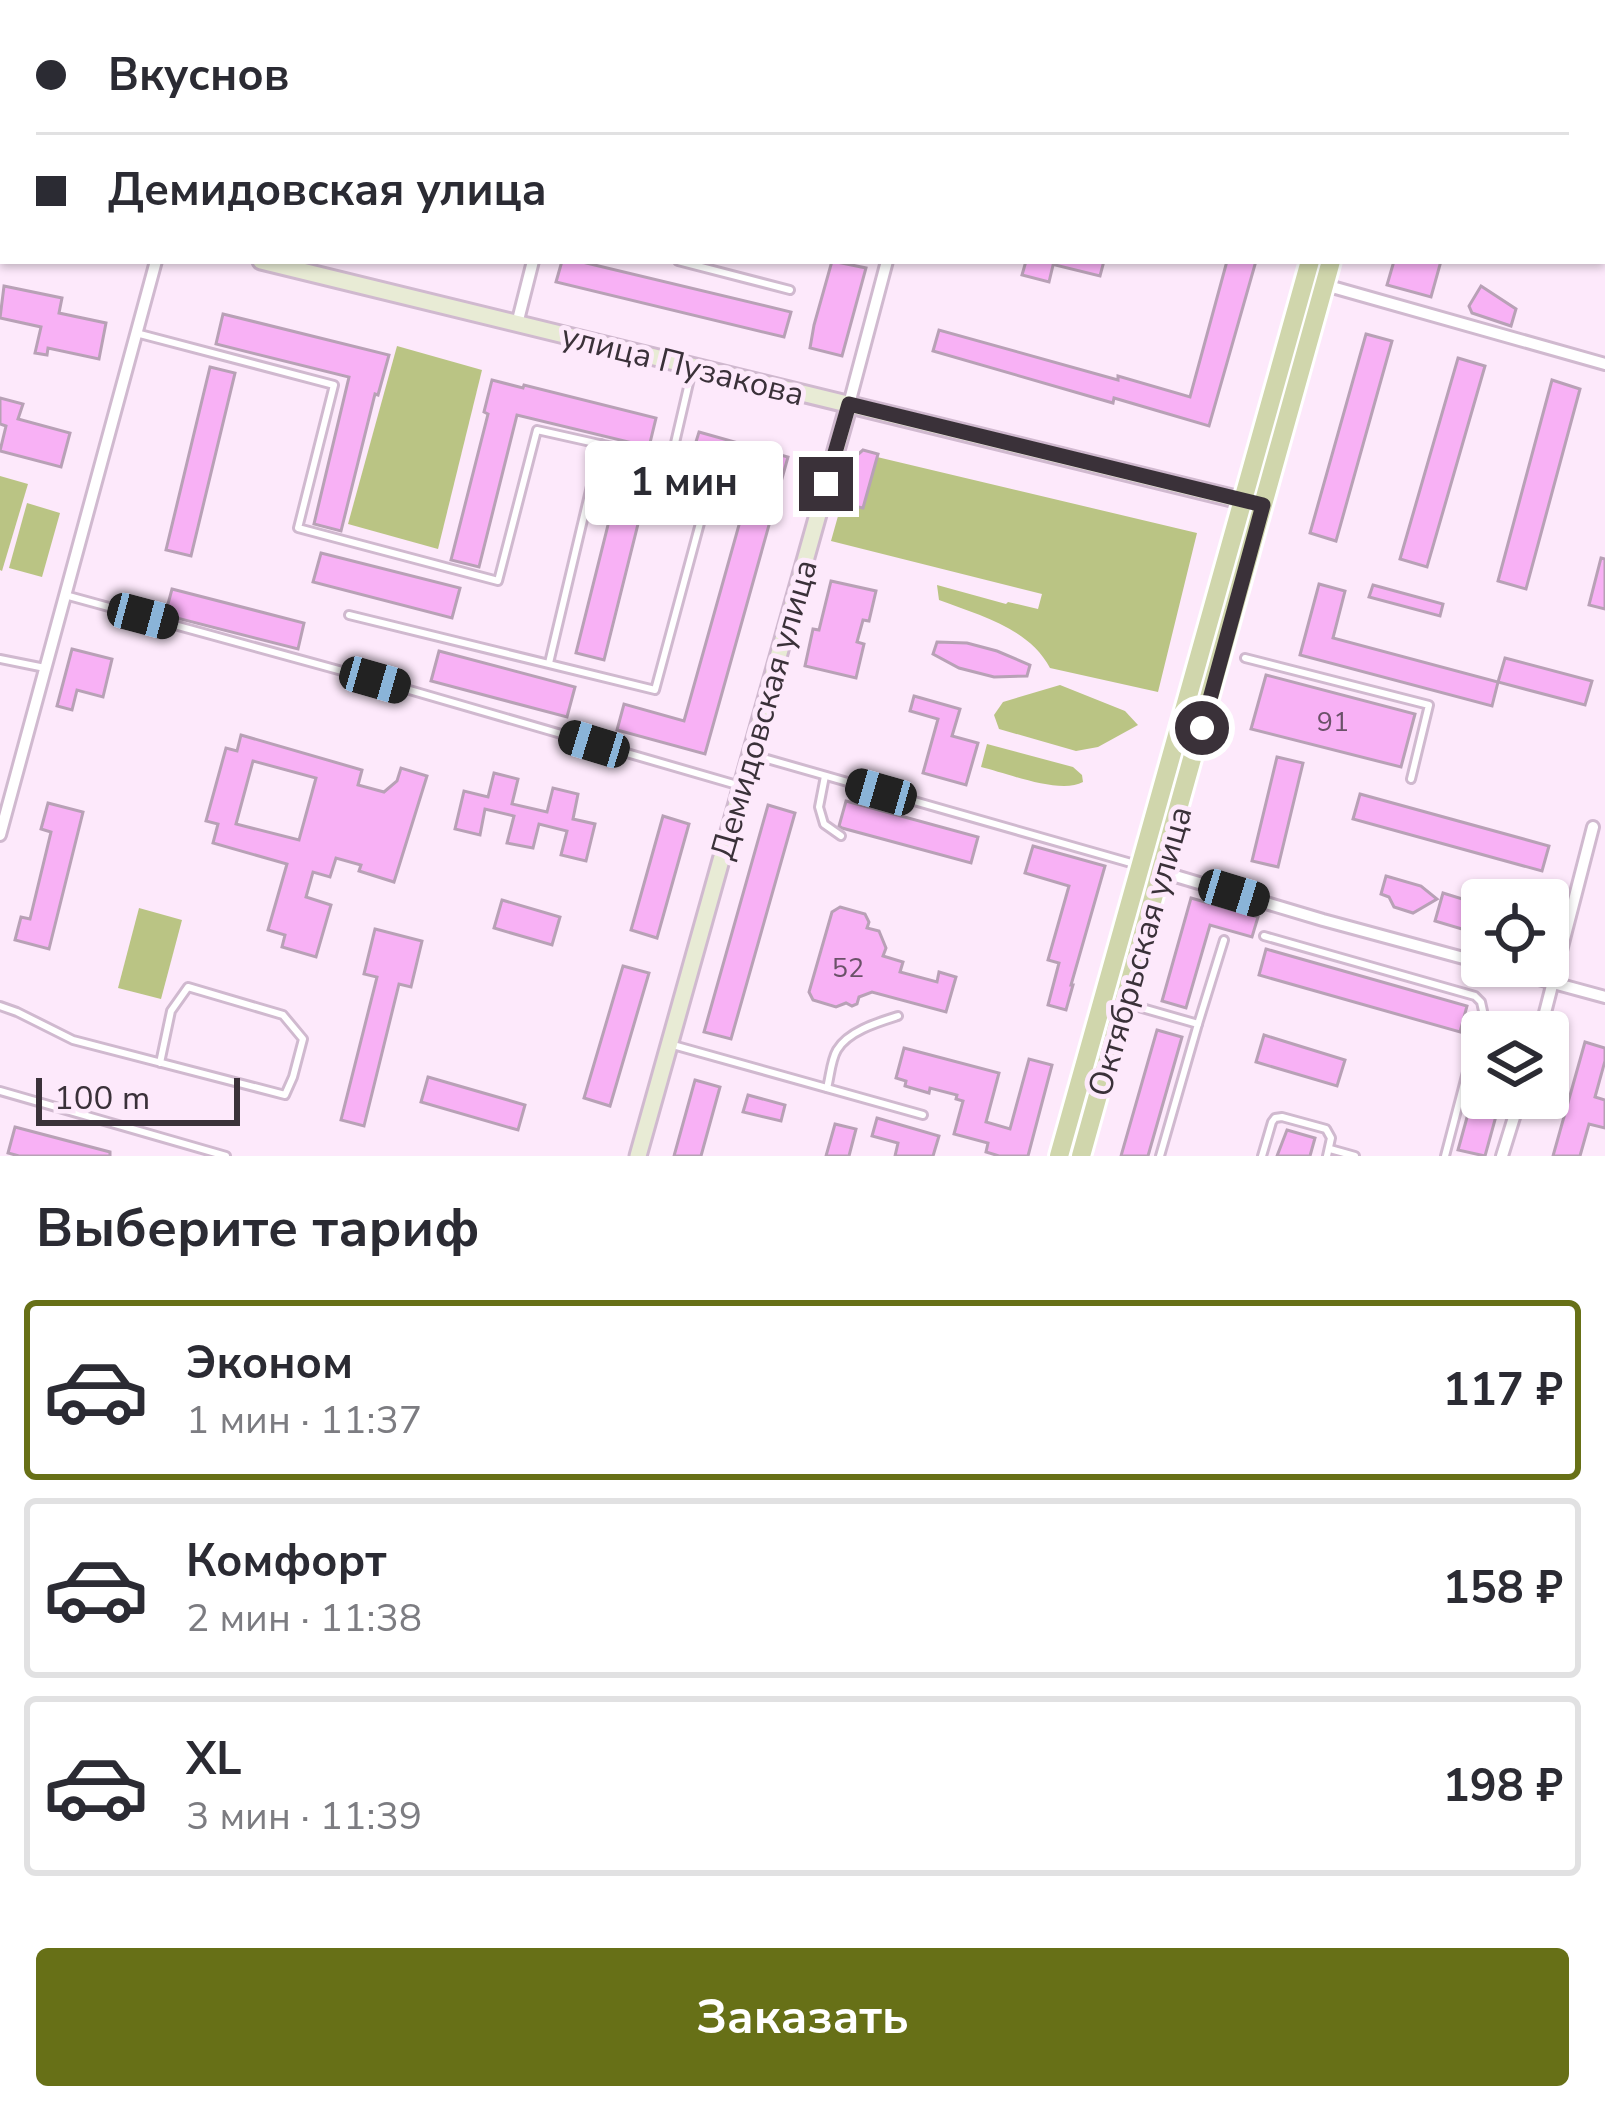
<!DOCTYPE html>
<html lang="ru">
<meta charset="utf-8">
<style>
:root{--surface:#fff;--page:#f2f2f3;--text:#2b2b33;--muted:#7c7c81;--line:#e1e1e2;--accent:#677017}
body{margin:0;font-family:"Nunito Sans",sans-serif;background:var(--page);color:var(--text);height:100vh;display:flex;flex-direction:column;font-size:45px;white-space:nowrap}
*{box-sizing:border-box;margin:0}
p{font-size:39px;color:var(--muted)}
.icon{flex:none;width:66px;height:66px;fill:none;stroke:currentColor;stroke-width:2;stroke-linecap:round;stroke-linejoin:round}
.map{position:relative;height:1156px;overflow:hidden}
.panel{display:flex;flex-direction:column;background:var(--surface);flex:1}
.panel>*{flex:none}
.hud{position:absolute;left:0px;top:0px;width:1605px;height:264px;box-shadow:0 3px 9px #0004;display:grid;align-content:center;height:264px;padding:0 36px;background:var(--surface)}
.controls{position:absolute;left:1461px;top:879px;display:grid;gap:24px}
.controls a{display:grid;place-items:center;width:108px;height:108px;border-radius:12px;background:var(--surface);box-shadow:0 3px 9px #0004;font-size:60px}
.scale{position:absolute;left:36px;bottom:30px;width:204px;box-sizing:border-box;padding-left:12px;border:6px solid #3a3139;border-top:0;font-size:33px;line-height:42px;white-space:nowrap;color:#3a3139;-webkit-text-stroke:9px #fde9fb;paint-order:stroke}
.end{position:absolute;width:54px;height:54px;margin:-27px;border:15px solid #3a3139;background:#fff;box-shadow:0 0 0 6px #fff}
.from{border-radius:50%}
.bubble{position:absolute;height:84px;border-radius:12px;background:var(--surface);box-shadow:0 3px 9px #0004;font-size:39px;font-weight:700;line-height:84px;text-align:center}
.car{position:absolute;width:36px;height:72px;margin:-36px -18px;border-radius:15px;box-shadow:0 0 9px 3px #0007;background:linear-gradient(#222 24%,#8ab4d8 0 40%,#222 0 76%,#8ab4d8 0 86%,#222 0)}
.hud b{display:flex;align-items:center;gap:42px;height:114px;font-size:45px}
.hud b+b{border-top:3px solid var(--line)}
.hud i{width:30px;height:30px;background:var(--text)}
ul{padding:0;list-style:none}
li{display:flex;align-items:center;gap:36px;height:180px;margin:0 24px 18px;padding:0 12px;border:6px solid var(--line);border-radius:12px}
li div{flex:1}
li b{display:block;font-size:45px}
li em{font-style:normal;font-weight:700}
li.selected{border-color:var(--accent)}
li>.icon{width:108px;height:108px;stroke-width:1.5}
h2{padding:0 36px;font-size:54px;line-height:144px}
.action{display:flex;gap:24px;margin-top:auto;padding:24px 36px}
.action a{flex:1;height:138px;border-radius:12px;background:var(--accent);color:#fff;font-size:48px;font-weight:700;line-height:138px;text-align:center}
.map>svg:first-child{display:block}
.green{fill:#bac484}
.building{fill:#f8b1f5;stroke:#b8a1b6;stroke-width:3;fill-rule:evenodd}
.lines{fill:none;stroke-linecap:round;stroke-linejoin:round}
.lane-casing{stroke:#d0b9cf;stroke-width:12}
.street-casing{stroke:#d0b9cf;stroke-width:16}
.secondary-casing{stroke:#d0b9cf;stroke-width:21}
.primary-casing{stroke:#fff;stroke-width:24}
.lane{stroke:#fff;stroke-width:6}
.street{stroke:#fff;stroke-width:10}
.secondary{stroke:#e8ebd5;stroke-width:15}
.primary{stroke:#d0d6ac;stroke-width:18}
.route{stroke:#3a3139;stroke-width:15}
.labels{text-anchor:middle;stroke-width:10;stroke-linejoin:round;paint-order:stroke}
.number-label{font-size:27px;fill:#6a5168}
.street-label{font-size:33px;fill:#3a3139;stroke:#fde9fb}
</style>
<div class="map">
<svg width="1605" height="1156" viewBox="0 0 1605 1156">
<rect width="100%" height="100%" fill="#fde9fb"/>
<g class="green">
<polygon points="397,346 482,370 438,549 348,524"/>
<path d="M 856,452 L 1197,533 L 1158,692 L 1050,668 C 1029,628 979,615 939,600 L 937,585 L 1006,604 L 1008,602 L 1038,609 L 1042,594 L 831,541 Z"/>
<polygon points="0,476 28,484 2,571 0,570"/>
<polygon points="27,503 60,513 42,577 9,568"/>
<polygon points="1060,685 1125,711 1138,725 1098,747 1076,751 999,729 994,715 1003,702"/>
<path d="M 987,744 L 1073,767 L 1082,775 L 1083,782 C 1060,795 1007,773 981,767 Z"/>
<polygon points="139,908 182,920 161,999 118,988"/>
</g>
<g class="building">
<polygon points="562,261 578,261 791,312 784,337 556,282"/>
<polygon points="832,261 866,268 842,356 810,348 814,325"/>
<polygon points="1026,261 1054,261 1049,282 1022,275"/>
<polygon points="1056,261 1104,261 1100,276 1055,265"/>
<polygon points="1227,261 1256,261 1209,426 1114,398 1113,403 933,351 939,330 1118,380 1118,376 1190,397"/>
<polygon points="1394,261 1441,261 1431,297 1387,285"/>
<polygon points="4,286 62,298 59,313 106,323 99,359 48,348 47,355 35,353 41,327 0,318"/>
<polygon points="1481,286 1516,309 1511,326 1472,313 1469,306"/>
<polygon points="223,314 389,355 378,395 375,394 341,531 314,524 349,377 216,344"/>
<polygon points="1366,334 1392,341 1336,541 1310,533"/>
<polygon points="1458,358 1485,366 1427,567 1400,559"/>
<polygon points="210,367 235,373 191,556 166,550"/>
<polygon points="492,380 523,388 524,385 656,418 649,447 517,415 479,567 451,560 488,414 484,412"/>
<polygon points="1552,380 1580,389 1526,589 1498,581"/>
<polygon points="0,398 23,404 18,419 70,433 61,467 0,451 6,426 0,424"/>
<polygon points="699,432 788,457 705,754 617,730 624,704 684,721 753,475 691,458"/>
<polygon points="863,450 878,454 863,508 844,504 856,456"/>
<polygon points="622,469 650,476 604,660 576,653"/>
<polygon points="321,553 460,588 452,618 313,582"/>
<polygon points="1601,558 1605,559 1605,609 1589,605"/>
<polygon points="831,581 876,591 869,621 863,620 857,642 864,644 856,678 805,666 813,629 819,630"/>
<polygon points="1319,584 1345,591 1333,638 1498,682 1492,706 1300,655"/>
<polygon points="1373,585 1443,604 1440,616 1369,597"/>
<polygon points="172,589 304,623 298,649 165,615"/>
<polygon points="937,642 967,643 997,651 1030,665 1027,676 994,677 959,668 933,654"/>
<polygon points="72,649 112,659 103,697 77,690 72,710 57,706"/>
<polygon points="439,651 575,687 567,717 431,681"/>
<polygon points="1505,658 1592,681 1585,705 1498,682"/>
<polygon points="1266,675 1415,714 1401,767 1251,729"/>
<polygon points="914,696 960,709 952,736 978,743 966,785 923,773 938,719 910,711"/>
<path d="M 241,735 L 362,770 L 358,785 L 384,792 L 397,781 L 401,768 L 427,776 L 394,882 L 359,871 L 361,865 L 336,858 L 330,877 L 313,872 L 306,897 L 331,905 L 316,957 L 282,947 L 285,935 L 268,930 L 287,864 L 213,843 L 218,824 L 206,821 L 226,748 L 237,751 ZM 253,761 L 316,778 L 299,840 L 236,824 Z"/>
<polygon points="1277,757 1303,763 1278,867 1252,861"/>
<polygon points="494,773 518,779 512,804 547,812 553,788 578,794 573,819 595,824 586,861 561,855 567,831 539,824 533,848 507,843 514,816 485,809 480,835 455,829 464,791 488,797"/>
<polygon points="1360,794 1549,846 1542,871 1353,819"/>
<polygon points="846,801 978,837 971,863 842,828 839,826"/>
<polygon points="48,803 83,812 49,949 15,940 21,917 30,919 51,832 41,829"/>
<polygon points="768,805 795,813 731,1039 704,1032"/>
<polygon points="663,816 689,824 657,938 631,930"/>
<polygon points="1033,846 1105,866 1071,985 1073,985 1066,1010 1048,1005 1059,963 1048,960 1069,886 1025,873"/>
<polygon points="1386,876 1421,886 1437,899 1413,913 1394,907 1389,897 1381,894"/>
<polygon points="1443,893 1482,905 1482,935 1435,921"/>
<polygon points="1191,898 1258,917 1252,937 1210,925 1186,1008 1162,1001"/>
<polygon points="502,900 560,917 552,945 494,928"/>
<polygon points="840,907 865,914 869,922 867,928 879,931 886,948 883,956 903,962 900,972 937,982 939,972 956,977 946,1012 872,992 859,997 857,1004 852,1006 846,1003 836,1007 813,1000 809,992 832,912"/>
<polygon points="375,929 422,941 411,987 399,984 364,1126 341,1120 377,977 364,974"/>
<polygon points="1266,949 1467,1006 1460,1032 1259,975"/>
<polygon points="623,966 649,973 610,1106 584,1098"/>
<polygon points="1157,1030 1182,1037 1148,1156 1121,1156"/>
<polygon points="1264,1035 1345,1060 1337,1086 1256,1062"/>
<polygon points="1585,1042 1605,1048 1605,1061 1595,1097 1605,1100 1605,1128 1589,1124 1580,1156 1553,1156"/>
<polygon points="904,1048 999,1073 986,1122 1010,1129 1029,1059 1052,1065 1028,1156 999,1156 986,1152 988,1143 954,1134 963,1101 956,1099 957,1095 930,1088 929,1093 905,1086 906,1081 896,1078"/>
<polygon points="1479,1074 1482,1075 1482,1098 1501,1098 1485,1156 1458,1150"/>
<polygon points="428,1077 525,1105 518,1130 421,1102"/>
<polygon points="695,1080 720,1087 701,1156 674,1156"/>
<polygon points="748,1095 785,1105 781,1121 743,1112"/>
<polygon points="877,1118 939,1136 933,1156 895,1156 898,1143 872,1136"/>
<polygon points="835,1124 856,1129 849,1156 826,1156"/>
<polygon points="15,1127 110,1152 110,1156 19,1156 8,1153"/>
<polygon points="1287,1130 1315,1138 1310,1156 1277,1156"/>
</g>
<g class="lines">
<defs>
<g id="lane">
<polyline points="186,0 198,3"/>
<polyline points="682,0 694,3"/>
<polyline points="417,3 418,0"/>
<polyline points="1439,3 1440,0"/>
<polyline points="678,261 790,290"/>
<polyline points="136,333 334,385 298,528 498,581 537,430 671,460"/>
<polyline points="65,595 375,680 737,785"/>
<polyline points="349,615 655,690 713,475 671,460 692,370"/>
<polyline points="1245,658 1429,705 1411,779"/>
<polyline points="0,659 45,668"/>
<polyline points="549,663 601,444"/>
<polyline points="753,755 1138,865"/>
<polyline points="825,776 819,807 824,824 841,836"/>
<polyline points="1264,936 1475,996 1481,1002 1483,1011 1445,1156"/>
<polyline points="1128,1004 1198,1024 1160,1156"/>
<polyline points="0,1006 17,1012 73,1040 285,1095 293,1077 303,1039 283,1015 188,987 171,1011 160,1063"/>
<polyline points="1198,1024 1224,940"/>
<polyline points="673,1045 923,1115"/>
<path d="M 827,1088 C 830,1077 831,1060 837,1050 C 848,1031 879,1022 898,1016"/>
<polyline points="0,1091 226,1156"/>
<polyline points="1330,1149 1355,1156"/>
<polyline points="1262,1156 1272,1122 1275,1118 1282,1117 1326,1129 1331,1138 1327,1156"/>
</g>
<g id="street">
<polyline points="1308,0 1310,3"/>
<polyline points="224,3 225,0"/>
<polyline points="600,3 601,0"/>
<polyline points="954,3 955,0"/>
<polyline points="1325,285 1605,364"/>
<polyline points="517,324 533,261"/>
<polyline points="849,404 887,261"/>
<polyline points="0,835 156,261"/>
<polyline points="1162,872 1323,920 1482,963"/>
<polyline points="1491,966 1605,997"/>
<polyline points="1540,1032 1593,827"/>
<polyline points="1502,1156 1520,1098"/>
</g>
<g id="secondary">
<polyline points="0,196 3,197"/>
<polyline points="261,261 1244,501"/>
<polyline points="638,1156 849,404"/>
</g>
<g id="primary">
<polyline points="1382,3 1383,0"/>
<polyline points="1406,3 1407,0"/>
<polyline points="1059,1156 1310,261"/>
<polyline points="1081,1156 1331,261"/>
</g>
</defs>
<use href="#lane" class="lane-casing"/>
<use href="#street" class="street-casing"/>
<use href="#secondary" class="secondary-casing"/>
<use href="#primary" class="primary-casing"/>
<use href="#lane" class="lane"/>
<use href="#street" class="street"/>
<use href="#secondary" class="secondary"/>
<use href="#primary" class="primary"/>
</g>
<g class="lines">
<polyline class="route" points="826,484 849,404 1263,505 1202,728"/>
</g>
<g class="labels">
<g class="number-label">
<text x="1333" y="731">91</text>
<text x="848" y="977">52</text>
</g>
<g class="street-label">
<text transform="translate(683 364) rotate(14)" y="12">улица Пузакова</text>
<text transform="translate(763 709) rotate(-74)" y="12">Демидовская улица</text>
<text transform="translate(1139 951) rotate(-74)" y="12">Октябрьская улица</text>
</g>
</g>
</svg>
<div class="controls">
<a><svg class="icon" aria-label="locate" viewBox="0 0 24 24"><circle cx="12" cy="12" r="6"/><path d="M12 2v4M12 18v4M2 12h4M18 12h4"/></svg></a>
<a><svg class="icon" aria-label="layers" viewBox="0 0 24 24"><path d="M12 4l9 5-9 5-9-5zM3 14l9 5 9-5"/></svg></a>
</div>
<div class="scale">100 m</div>
<i class="end from" style="left:1202px;top:728px"></i>
<i class="end" style="left:826px;top:484px"></i>
<div class="bubble" style="left:585px;top:441px;width:198px">1 мин</div>
<i class="car" style="left:143px;top:616px;rotate:105deg"></i>
<i class="car" style="left:375px;top:680px;rotate:106deg"></i>
<i class="car" style="left:594px;top:744px;rotate:287deg"></i>
<i class="car" style="left:881px;top:792px;rotate:286deg"></i>
<i class="car" style="left:1234px;top:893px;rotate:107deg"></i>
<div class="hud">
<b><i class="from"></i>Вкуснов</b>
<b><i></i>Демидовская улица</b>
</div>
</div>
<section class="panel">
<h2>Выберите тариф</h2>
<ul>
<li class="selected"><svg class="icon" aria-label="car" viewBox="0 0 24 24"><path d="M5 17H2v-5l4-1 3-4h7l3 4 3 1v5h-3M9 17h6M6 11h13"/><circle cx="7" cy="17" r="2"/><circle cx="17" cy="17" r="2"/></svg><div><b>Эконом</b><p>1 мин · 11:37</p></div><em>117 ₽</em></li>
<li><svg class="icon" aria-label="car" viewBox="0 0 24 24"><path d="M5 17H2v-5l4-1 3-4h7l3 4 3 1v5h-3M9 17h6M6 11h13"/><circle cx="7" cy="17" r="2"/><circle cx="17" cy="17" r="2"/></svg><div><b>Комфорт</b><p>2 мин · 11:38</p></div><em>158 ₽</em></li>
<li><svg class="icon" aria-label="car" viewBox="0 0 24 24"><path d="M5 17H2v-5l4-1 3-4h7l3 4 3 1v5h-3M9 17h6M6 11h13"/><circle cx="7" cy="17" r="2"/><circle cx="17" cy="17" r="2"/></svg><div><b>XL</b><p>3 мин · 11:39</p></div><em>198 ₽</em></li>
</ul>
<div class="action"><a>Заказать</a></div>
</section>
